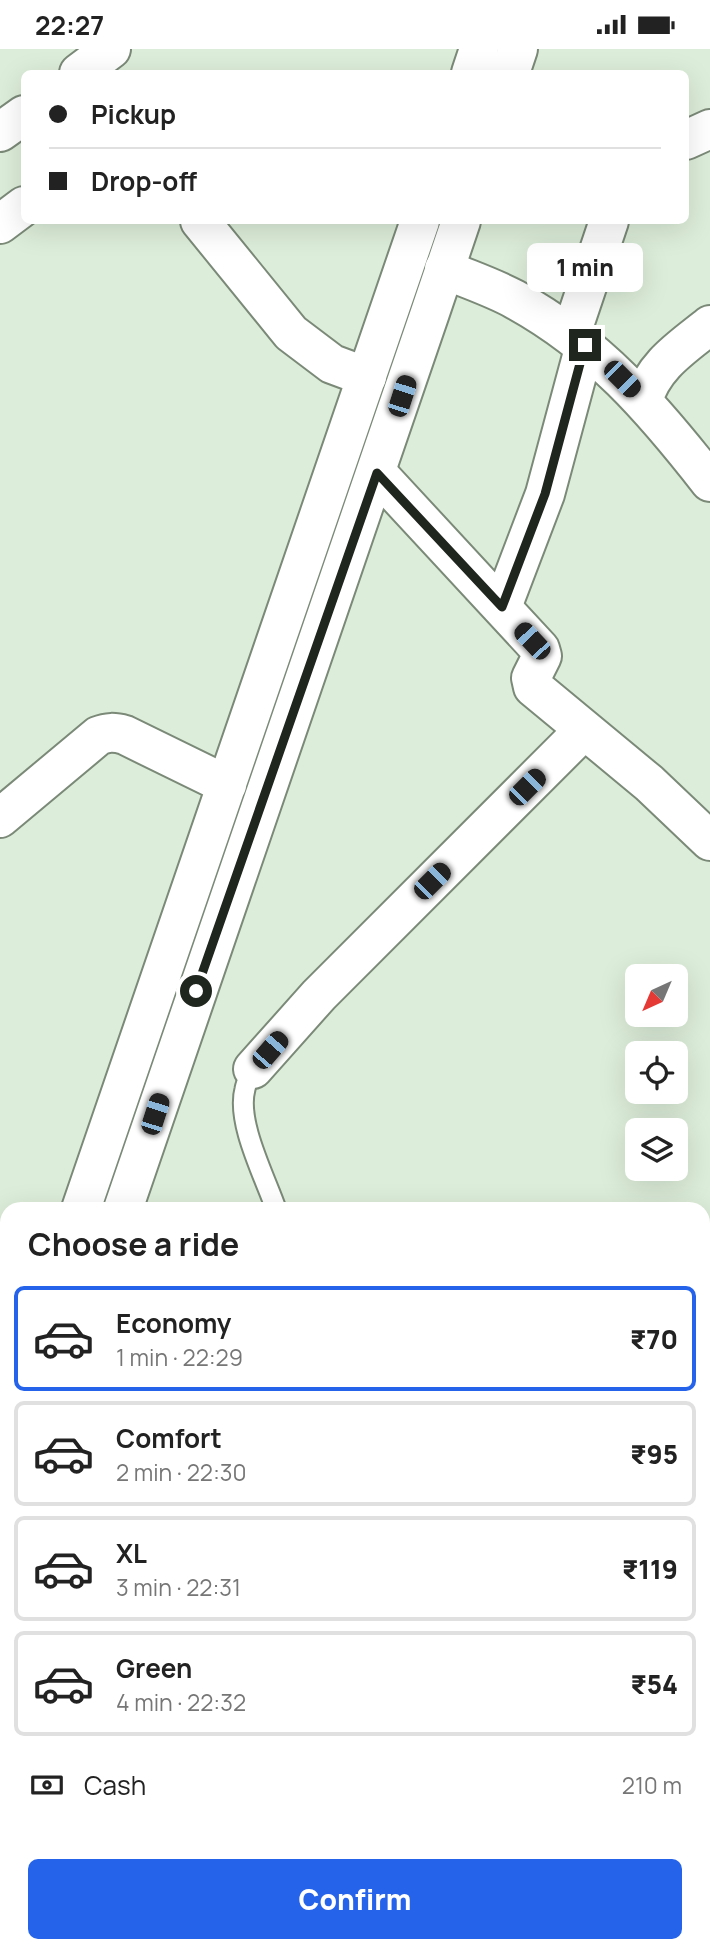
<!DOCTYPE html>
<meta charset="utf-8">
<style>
:root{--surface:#fff;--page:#f6f6f6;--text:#222;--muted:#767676;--line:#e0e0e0;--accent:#2563eb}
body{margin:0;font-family:Manrope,sans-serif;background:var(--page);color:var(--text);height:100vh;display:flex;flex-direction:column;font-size:26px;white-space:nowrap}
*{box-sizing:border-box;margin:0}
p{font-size:23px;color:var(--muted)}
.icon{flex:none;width:38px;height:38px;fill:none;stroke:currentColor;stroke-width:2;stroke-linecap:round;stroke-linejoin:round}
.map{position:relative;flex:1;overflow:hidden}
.side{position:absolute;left:0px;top:1153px;width:710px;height:751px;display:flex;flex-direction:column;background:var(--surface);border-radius:21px 21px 0 0;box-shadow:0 7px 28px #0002}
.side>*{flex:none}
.guide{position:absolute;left:21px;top:21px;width:668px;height:154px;border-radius:10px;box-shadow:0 7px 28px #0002;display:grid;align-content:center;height:154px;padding:0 28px;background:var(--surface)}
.needle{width:46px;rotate:224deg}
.fabs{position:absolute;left:625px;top:915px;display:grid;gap:14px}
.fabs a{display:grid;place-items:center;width:63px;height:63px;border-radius:10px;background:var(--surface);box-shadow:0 7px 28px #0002;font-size:35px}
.end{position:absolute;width:32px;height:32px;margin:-16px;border:9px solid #1f261e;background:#fff;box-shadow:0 0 0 4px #fff}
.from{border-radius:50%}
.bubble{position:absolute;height:49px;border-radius:10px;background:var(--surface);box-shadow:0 7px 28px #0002;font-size:23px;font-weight:800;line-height:49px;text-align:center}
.car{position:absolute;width:21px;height:42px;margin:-21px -10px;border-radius:9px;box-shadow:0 0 5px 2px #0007;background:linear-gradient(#222 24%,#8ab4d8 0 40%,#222 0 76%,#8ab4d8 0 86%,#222 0)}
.guide b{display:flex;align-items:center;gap:24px;height:66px;font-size:26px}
.guide b+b{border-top:2px solid var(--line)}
.guide i{width:18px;height:18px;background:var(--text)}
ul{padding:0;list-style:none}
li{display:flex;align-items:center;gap:21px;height:105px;margin:0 14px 10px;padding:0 14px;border:4px solid var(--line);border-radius:10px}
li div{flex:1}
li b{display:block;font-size:26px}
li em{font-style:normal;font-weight:800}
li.selected{border-color:var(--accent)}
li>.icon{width:63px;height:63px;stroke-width:1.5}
h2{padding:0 28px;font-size:32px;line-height:84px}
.pay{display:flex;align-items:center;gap:18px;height:77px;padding:0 28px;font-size:26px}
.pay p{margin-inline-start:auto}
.cta{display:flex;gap:14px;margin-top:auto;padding:14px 28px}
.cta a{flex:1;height:80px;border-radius:10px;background:var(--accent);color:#fff;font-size:28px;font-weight:800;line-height:80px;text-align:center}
.status{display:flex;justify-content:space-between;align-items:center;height:49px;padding:0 35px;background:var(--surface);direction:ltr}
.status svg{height:19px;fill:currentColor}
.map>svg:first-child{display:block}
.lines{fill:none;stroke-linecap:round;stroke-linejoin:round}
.canal{stroke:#9fe394;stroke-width:33}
.lane-casing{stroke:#7b8a78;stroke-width:23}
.street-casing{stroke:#7b8a78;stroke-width:42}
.highway-casing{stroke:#47863d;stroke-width:42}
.lane{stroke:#fff;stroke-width:19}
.street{stroke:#fff;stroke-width:38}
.highway{stroke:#5dba4d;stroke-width:38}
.route{stroke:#1f261e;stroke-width:9}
</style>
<div class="status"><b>22:27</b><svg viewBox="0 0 49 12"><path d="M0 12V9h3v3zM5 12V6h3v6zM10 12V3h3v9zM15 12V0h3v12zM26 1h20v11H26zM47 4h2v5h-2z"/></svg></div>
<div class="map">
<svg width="710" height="1903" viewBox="0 0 710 1903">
<rect width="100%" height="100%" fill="#dcedd9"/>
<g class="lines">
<g class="canal">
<polyline points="238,762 304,568"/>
<polyline points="103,1160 119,1111"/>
<polyline points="0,1462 7,1441"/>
</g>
<defs>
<path id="lane" d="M 253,1020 C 251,1026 246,1033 245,1040 C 236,1073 265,1128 276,1160"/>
<g id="street">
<polyline points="79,24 111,0"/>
<polyline points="471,24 479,0"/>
<polyline points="510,24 518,0"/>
<polyline points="0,83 24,66"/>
<polyline points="686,91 710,80"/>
<polyline points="200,172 291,284 332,315 367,328"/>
<polyline points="0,175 24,157"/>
<path d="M 444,220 C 467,230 492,238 514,250 C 597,295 653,360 710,433"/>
<polyline points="571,285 609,172"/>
<path d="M 643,352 C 653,316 683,298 710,276"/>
<polyline points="377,424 540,600 542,607 531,629 533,638 649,734 710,792"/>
<polyline points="502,558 545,445 585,296"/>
<path d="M 0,769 L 98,687 C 108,683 114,683 125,686 L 227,736"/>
<polyline points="253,1020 319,946 584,681"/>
<polyline points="81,1160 420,172"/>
<path d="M 123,1160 C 233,830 350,502 461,172"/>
<polyline points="0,1399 7,1378"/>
<polyline points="704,1484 710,1489"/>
<polyline points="0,1531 7,1510"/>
<polyline points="590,1897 595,1903"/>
</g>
<g id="highway">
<polyline points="704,1344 710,1334"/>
<polyline points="357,1903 360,1897"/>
</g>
</defs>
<use href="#lane" class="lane-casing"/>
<use href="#street" class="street-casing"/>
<use href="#highway" class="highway-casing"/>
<use href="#lane" class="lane"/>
<use href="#street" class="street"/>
<use href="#highway" class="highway"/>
</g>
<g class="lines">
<polyline class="route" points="196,942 377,424 502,558 545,445 585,296"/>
</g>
</svg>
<div class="fabs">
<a><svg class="needle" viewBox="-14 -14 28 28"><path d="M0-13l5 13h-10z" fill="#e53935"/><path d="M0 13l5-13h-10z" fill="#767676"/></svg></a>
<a><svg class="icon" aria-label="locate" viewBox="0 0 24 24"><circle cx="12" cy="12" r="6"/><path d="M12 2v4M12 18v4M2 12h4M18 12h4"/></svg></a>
<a><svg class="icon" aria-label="layers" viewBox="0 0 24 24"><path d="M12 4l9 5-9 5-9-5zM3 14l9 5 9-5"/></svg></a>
</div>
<i class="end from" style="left:196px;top:942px"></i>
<i class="end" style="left:585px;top:296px"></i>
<div class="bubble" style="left:527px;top:194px;width:116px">1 min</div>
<i class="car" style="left:622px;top:330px;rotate:135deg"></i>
<i class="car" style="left:402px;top:347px;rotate:18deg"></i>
<i class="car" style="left:532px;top:592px;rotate:317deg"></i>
<i class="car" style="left:527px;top:738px;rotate:45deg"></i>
<i class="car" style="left:432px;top:832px;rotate:45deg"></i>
<i class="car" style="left:270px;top:1001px;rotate:41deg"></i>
<i class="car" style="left:155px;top:1065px;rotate:18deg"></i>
<div class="guide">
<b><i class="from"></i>Pickup</b>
<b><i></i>Drop-off</b>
</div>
<section class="side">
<h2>Choose a ride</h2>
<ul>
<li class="selected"><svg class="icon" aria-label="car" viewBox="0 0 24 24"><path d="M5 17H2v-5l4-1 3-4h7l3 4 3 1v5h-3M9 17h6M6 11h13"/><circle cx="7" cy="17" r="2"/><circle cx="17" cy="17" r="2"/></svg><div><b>Economy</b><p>1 min · 22:29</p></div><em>₹70</em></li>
<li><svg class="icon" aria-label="car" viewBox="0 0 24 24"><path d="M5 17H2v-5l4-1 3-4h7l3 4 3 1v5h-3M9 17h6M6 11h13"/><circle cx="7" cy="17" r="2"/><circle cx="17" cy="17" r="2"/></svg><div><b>Comfort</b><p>2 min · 22:30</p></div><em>₹95</em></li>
<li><svg class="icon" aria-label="car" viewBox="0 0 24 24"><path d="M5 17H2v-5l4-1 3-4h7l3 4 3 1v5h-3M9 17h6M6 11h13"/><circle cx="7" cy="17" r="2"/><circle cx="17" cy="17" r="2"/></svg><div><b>XL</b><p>3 min · 22:31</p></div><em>₹119</em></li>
<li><svg class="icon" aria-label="car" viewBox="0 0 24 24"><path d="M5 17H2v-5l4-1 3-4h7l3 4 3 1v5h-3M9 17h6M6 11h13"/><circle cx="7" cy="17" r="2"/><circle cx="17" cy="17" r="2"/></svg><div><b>Green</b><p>4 min · 22:32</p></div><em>₹54</em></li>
</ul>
<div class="pay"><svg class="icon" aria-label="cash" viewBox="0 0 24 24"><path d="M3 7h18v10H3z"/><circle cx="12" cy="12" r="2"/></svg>Cash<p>210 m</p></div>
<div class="cta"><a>Confirm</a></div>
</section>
</div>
